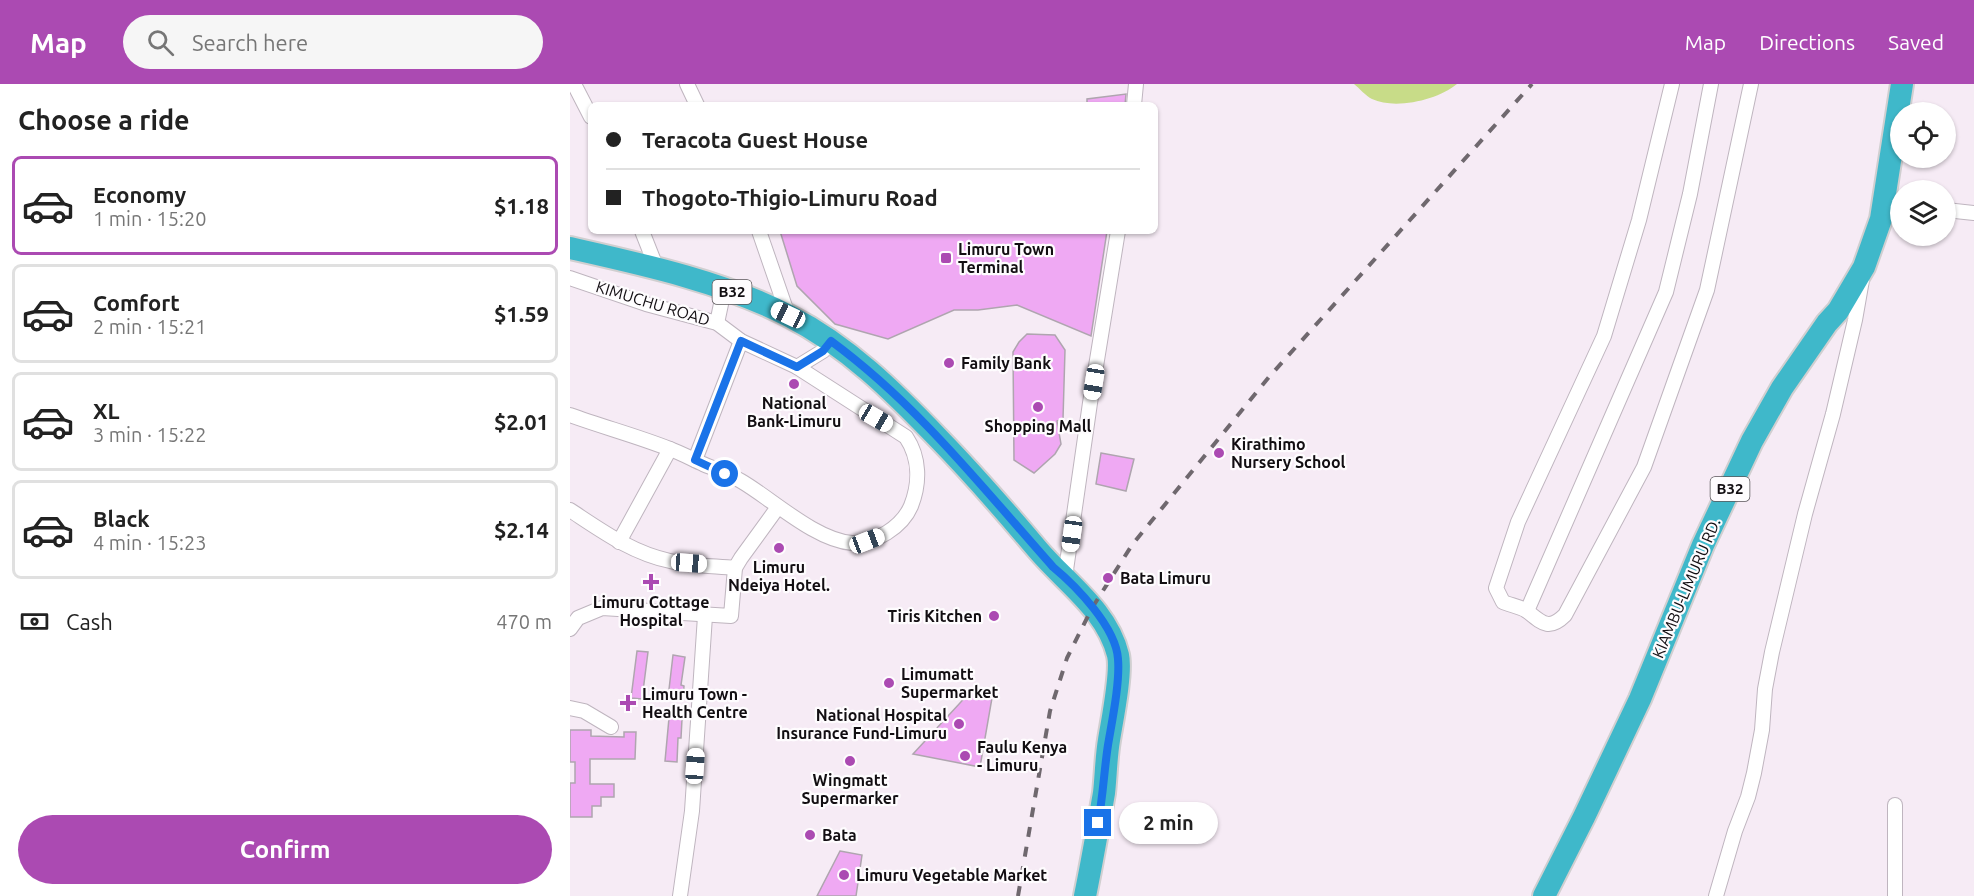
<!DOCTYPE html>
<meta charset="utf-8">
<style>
:root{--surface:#fff;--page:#f6f6f6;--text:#222;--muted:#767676;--line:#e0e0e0;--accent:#ab4ab2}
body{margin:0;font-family:Ubuntu,sans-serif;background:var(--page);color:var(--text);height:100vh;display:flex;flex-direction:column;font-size:22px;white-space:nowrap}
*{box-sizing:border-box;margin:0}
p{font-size:20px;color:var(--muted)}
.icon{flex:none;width:33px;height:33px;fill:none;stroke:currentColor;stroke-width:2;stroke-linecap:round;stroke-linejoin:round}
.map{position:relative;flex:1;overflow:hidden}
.details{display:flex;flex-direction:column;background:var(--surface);width:570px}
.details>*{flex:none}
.top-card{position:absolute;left:18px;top:18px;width:570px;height:132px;border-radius:9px;box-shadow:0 2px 4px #0004;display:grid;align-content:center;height:132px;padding:0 18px;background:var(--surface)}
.tools{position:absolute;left:1320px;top:18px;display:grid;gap:12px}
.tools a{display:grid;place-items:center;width:66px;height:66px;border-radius:50%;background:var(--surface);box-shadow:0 2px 4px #0004;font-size:30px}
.end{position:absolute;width:27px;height:27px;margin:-14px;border:8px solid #1a73e8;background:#fff;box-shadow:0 0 0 3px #fff}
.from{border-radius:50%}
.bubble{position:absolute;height:42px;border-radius:21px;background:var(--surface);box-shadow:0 2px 4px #0004;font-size:20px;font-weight:700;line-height:42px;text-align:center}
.car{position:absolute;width:18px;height:36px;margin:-18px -9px;border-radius:8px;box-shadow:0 0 4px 2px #0007;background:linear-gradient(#fff 24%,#345 0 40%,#fff 0 76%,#345 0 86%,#fff 0)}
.top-card b{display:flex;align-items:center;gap:21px;height:57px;font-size:22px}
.top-card b+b{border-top:2px solid var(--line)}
.top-card i{width:15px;height:15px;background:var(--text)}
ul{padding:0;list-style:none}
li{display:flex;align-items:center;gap:18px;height:99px;margin:0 12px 9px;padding:0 6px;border:3px solid var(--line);border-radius:9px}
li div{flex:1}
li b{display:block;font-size:22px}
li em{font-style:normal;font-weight:700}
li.on{border-color:var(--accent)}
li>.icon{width:54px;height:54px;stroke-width:1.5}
h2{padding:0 18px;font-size:27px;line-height:72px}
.pay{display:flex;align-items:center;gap:15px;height:66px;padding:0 18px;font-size:22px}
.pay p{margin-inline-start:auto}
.primary-button{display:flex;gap:12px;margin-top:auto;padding:12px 18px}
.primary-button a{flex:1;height:69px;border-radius:36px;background:var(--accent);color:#fff;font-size:24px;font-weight:700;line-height:69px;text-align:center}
header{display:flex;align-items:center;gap:36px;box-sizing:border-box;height:84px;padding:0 30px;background:var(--accent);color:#fff}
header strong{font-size:28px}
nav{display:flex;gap:33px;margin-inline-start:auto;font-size:21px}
.search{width:420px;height:54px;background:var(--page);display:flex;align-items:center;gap:15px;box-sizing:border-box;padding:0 21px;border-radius:33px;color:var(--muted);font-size:22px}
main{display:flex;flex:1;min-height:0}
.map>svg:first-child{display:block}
.green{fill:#c8dc88}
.building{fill:#efa9f3;stroke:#afa5af;stroke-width:1.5}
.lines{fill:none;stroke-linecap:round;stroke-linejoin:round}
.minor-casing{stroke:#bfb5bf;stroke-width:16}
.trunk-casing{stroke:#d0cfd0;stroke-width:26}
.minor{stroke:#fff;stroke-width:14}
.trunk{stroke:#3fb8ca;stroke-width:22}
.rail{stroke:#6f686e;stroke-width:4;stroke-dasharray:10 10;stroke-linecap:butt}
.route{stroke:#1a73e8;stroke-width:8}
.poi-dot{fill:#ab4ab2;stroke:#fefcfe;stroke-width:2}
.labels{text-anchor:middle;stroke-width:4.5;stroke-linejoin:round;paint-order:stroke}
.shield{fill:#fefcfe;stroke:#595559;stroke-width:1.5}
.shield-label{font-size:15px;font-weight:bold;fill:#120e12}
.poi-label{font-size:16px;font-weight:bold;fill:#120e12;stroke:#fefcfe;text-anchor:start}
.street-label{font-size:16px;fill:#120e12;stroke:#fefcfe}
</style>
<header>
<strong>Map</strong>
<div class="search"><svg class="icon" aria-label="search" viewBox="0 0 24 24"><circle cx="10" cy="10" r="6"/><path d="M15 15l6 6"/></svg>Search here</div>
<nav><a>Map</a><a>Directions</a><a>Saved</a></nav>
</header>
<main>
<section class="details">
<h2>Choose a ride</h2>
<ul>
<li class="on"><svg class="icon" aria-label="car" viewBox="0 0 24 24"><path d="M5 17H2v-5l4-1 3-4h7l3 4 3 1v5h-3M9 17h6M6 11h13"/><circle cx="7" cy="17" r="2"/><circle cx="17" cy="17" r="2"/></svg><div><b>Economy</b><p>1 min · 15:20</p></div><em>$1.18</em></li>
<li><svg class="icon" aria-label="car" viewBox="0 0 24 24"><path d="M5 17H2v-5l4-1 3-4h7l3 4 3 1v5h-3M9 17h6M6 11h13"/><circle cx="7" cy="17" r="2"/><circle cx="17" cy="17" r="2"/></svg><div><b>Comfort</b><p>2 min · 15:21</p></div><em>$1.59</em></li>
<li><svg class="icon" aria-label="car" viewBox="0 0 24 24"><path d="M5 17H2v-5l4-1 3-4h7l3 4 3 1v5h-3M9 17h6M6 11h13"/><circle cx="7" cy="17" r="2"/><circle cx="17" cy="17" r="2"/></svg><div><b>XL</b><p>3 min · 15:22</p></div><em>$2.01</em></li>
<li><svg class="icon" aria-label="car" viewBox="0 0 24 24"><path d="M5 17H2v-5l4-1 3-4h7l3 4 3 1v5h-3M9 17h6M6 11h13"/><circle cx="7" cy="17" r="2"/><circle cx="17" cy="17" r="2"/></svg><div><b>Black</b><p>4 min · 15:23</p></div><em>$2.14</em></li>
</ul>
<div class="pay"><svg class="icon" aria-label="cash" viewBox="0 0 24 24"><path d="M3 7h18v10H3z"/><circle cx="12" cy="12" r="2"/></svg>Cash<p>470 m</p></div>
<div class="primary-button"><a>Confirm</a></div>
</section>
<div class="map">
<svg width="1404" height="812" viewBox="0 0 1404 812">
<rect width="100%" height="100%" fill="#f6ebf5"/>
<path class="green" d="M 784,0 L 887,0 C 868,16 825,26 802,15 C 796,12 789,4 784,0 Z"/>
<g class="building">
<polygon points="556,10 555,21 517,21 517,15"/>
<polygon points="210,147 537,147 521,252 447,221 408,226 384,226 318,255 265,240 227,202"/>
<polygon points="457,250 485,251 495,266 493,335 487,337 491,360 485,370 464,389 444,376 443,268 449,258"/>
<polygon points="531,369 564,375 556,407 526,400"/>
<polygon points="67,567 78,568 72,615 61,614"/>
<polygon points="103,571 115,573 111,601 114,602 113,615 98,614"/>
<polygon points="401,607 412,609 422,614 410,683 343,670"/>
<polygon points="99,634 112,635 111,654 108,654 107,678 95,677"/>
<polygon points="0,646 21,646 21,652 54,653 54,648 66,648 65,675 20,675 20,700 44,700 44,713 31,713 31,722 22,722 22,733 0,733 0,699 5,699 5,678 0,678"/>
<polygon points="270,767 292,771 286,812 247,812"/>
</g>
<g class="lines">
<defs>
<g id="minor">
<polyline points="4,0 21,33"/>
<polyline points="117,0 127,21"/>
<path d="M 1102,0 L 1069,136 L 1034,252 L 948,438 L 926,504 L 933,518 C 940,521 951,523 957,527 C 972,539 979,547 995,531 L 1074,383 L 1137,206 L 1181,0"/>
<polyline points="564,21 566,0"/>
<polyline points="1314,115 1330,119"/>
<polyline points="1376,126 1404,129"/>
<polyline points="72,147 87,185"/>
<polyline points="189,147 218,231"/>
<path d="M 0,194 L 76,220 L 147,239 L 171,257 L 227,283 L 336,353 C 350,374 350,399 341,422 C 332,443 305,460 282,459 C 245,456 202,415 171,397 C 159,390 145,385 133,380 C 122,375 111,369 100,365 C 67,352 33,343 0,331"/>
<polyline points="147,239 154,206"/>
<polyline points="227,283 253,267 262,257"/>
<polyline points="125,376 171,257"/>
<path d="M 0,426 C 32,447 62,469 100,477 C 121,482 144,482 165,484"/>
<polyline points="49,458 100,365"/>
<polyline points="495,493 520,319 548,147"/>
<polyline points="957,527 1096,208 1120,110 1141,0"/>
<polyline points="0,545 8,534 32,524 161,532 165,484 171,474 208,423"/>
<polyline points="0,624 14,627 41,643"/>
<polyline points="110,812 122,727 135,532"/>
<polyline points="1146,812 1165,747 1178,713 1184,689 1192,646 1195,605 1202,568 1235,430 1263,330 1285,236 1292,196"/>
<polyline points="1325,812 1325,721"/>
</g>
<g id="trunk">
<path d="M 0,164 C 71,180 154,198 219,232 C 278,262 324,308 369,355 C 404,391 436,428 468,466 C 496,499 537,526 548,571 C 552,588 542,637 539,656 C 536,674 536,691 534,709 C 528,743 522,778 515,812"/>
<polyline points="974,812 1014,733 1070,615 1133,461 1182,357 1212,304 1257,239 1268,227 1294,183 1311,135 1332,0"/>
</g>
</defs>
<use href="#minor" class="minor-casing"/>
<use href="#trunk" class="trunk-casing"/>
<use href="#minor" class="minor"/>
<use href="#trunk" class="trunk"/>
<polyline class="rail" points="448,812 480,627 497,574 522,524 562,461 699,293 962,0"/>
</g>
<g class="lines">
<path class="route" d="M 155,390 L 125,376 L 171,257 L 227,283 L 253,267 L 261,257 C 349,322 411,402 483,483 C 506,502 546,543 548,575 C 550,599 542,637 538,661 C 534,687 533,713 528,739"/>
</g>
<g class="poi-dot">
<rect x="370" y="168" width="12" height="12" rx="3"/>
<circle cx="379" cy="279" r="6"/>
<circle cx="224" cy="300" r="6"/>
<circle cx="468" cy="323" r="6"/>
<circle cx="649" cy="369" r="6"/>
<circle cx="209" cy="464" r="6"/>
<circle cx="538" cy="494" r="6"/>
<path d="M78 489h6v6h6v6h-6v6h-6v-6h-6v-6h6z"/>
<circle cx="424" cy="532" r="6"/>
<circle cx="319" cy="599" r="6"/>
<path d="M55 610h6v6h6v6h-6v6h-6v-6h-6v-6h6z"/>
<circle cx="389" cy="640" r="6"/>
<circle cx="395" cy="672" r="6"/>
<circle cx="280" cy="677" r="6"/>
<circle cx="240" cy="751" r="6"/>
<circle cx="274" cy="791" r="6"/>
</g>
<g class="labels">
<g class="shield">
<rect x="142.5" y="196" width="39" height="24" rx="4.5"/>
<rect x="1140.5" y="393" width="39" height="24" rx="4.5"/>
</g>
<g class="shield-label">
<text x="162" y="213">B32</text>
<text x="1160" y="410">B32</text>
</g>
<g class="poi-label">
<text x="388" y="171">Limuru Town<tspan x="388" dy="18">Terminal</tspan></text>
<text x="391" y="285">Family Bank</text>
<text x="224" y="325" text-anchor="middle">National<tspan x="224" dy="18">Bank-Limuru</tspan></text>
<text x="468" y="348" text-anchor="middle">Shopping Mall</text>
<text x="661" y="366">Kirathimo<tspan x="661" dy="18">Nursery School</tspan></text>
<text x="209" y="489" text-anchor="middle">Limuru<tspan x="209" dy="18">Ndeiya Hotel.</tspan></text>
<text x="550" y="500">Bata Limuru</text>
<text x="81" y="524" text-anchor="middle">Limuru Cottage<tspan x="81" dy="18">Hospital</tspan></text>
<text x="412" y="538" text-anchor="end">Tiris Kitchen</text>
<text x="331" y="596">Limumatt<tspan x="331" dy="18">Supermarket</tspan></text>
<text x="72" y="616">Limuru Town -<tspan x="72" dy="18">Health Centre</tspan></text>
<text x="377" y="637" text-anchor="end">National Hospital<tspan x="377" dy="18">Insurance Fund-Limuru</tspan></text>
<text x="407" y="669">Faulu Kenya<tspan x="407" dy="18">- Limuru</tspan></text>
<text x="280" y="702" text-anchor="middle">Wingmatt<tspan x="280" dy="18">Supermarker</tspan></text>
<text x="252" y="757">Bata</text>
<text x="286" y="797">Limuru Vegetable Market</text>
</g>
<g class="street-label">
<text transform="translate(83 219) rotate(17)" y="6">KIMUCHU ROAD</text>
<text transform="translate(1116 504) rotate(-67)" y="6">KIAMBU-LIMURU RD.</text>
</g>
</g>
</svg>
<div class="tools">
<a><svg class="icon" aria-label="locate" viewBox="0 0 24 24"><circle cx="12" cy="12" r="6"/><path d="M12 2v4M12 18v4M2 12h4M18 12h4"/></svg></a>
<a><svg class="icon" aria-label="layers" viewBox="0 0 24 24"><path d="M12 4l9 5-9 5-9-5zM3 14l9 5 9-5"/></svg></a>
</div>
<i class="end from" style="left:155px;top:390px"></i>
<i class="end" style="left:528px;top:739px"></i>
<div class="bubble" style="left:549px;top:718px;width:99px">2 min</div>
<i class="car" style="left:218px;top:231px;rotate:295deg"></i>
<i class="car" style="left:524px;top:298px;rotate:189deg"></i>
<i class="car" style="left:306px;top:334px;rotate:120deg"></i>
<i class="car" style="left:502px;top:450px;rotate:188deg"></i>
<i class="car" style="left:297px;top:457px;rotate:69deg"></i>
<i class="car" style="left:119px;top:479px;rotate:94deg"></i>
<i class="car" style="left:125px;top:682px;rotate:4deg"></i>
<div class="top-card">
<b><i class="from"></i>Teracota Guest House</b>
<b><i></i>Thogoto-Thigio-Limuru Road</b>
</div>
</div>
</main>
